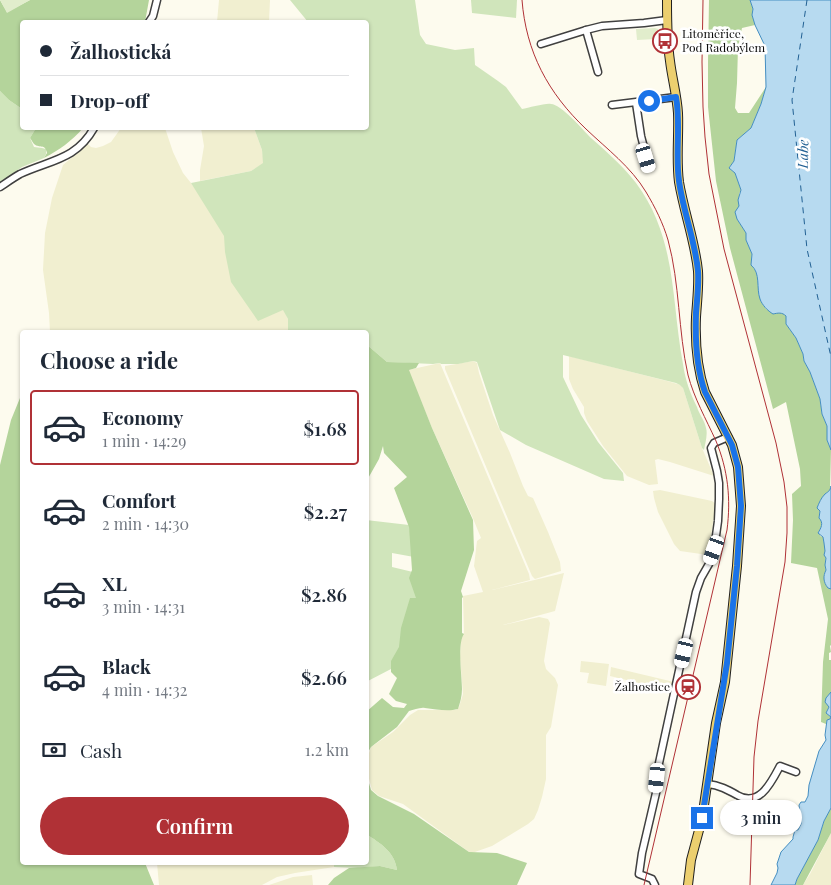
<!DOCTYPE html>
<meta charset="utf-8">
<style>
:root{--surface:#fff;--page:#f6f6f7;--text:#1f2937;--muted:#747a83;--line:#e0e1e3;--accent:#b03136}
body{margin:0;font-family:"Playfair Display",serif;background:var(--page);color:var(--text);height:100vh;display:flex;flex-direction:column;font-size:19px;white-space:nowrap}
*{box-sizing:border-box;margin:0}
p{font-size:16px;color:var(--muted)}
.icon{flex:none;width:28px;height:28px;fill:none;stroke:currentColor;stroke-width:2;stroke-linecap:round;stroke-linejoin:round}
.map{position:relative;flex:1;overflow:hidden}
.side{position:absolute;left:20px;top:330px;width:349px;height:535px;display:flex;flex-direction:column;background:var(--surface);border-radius:5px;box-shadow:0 1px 4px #0004}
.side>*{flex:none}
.guide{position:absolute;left:20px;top:20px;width:349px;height:110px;border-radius:5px;box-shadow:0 1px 4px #0004;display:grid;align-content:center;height:110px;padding:0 20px;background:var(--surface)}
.end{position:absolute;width:22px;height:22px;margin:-11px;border:6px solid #1a73e8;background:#fff;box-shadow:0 0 0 2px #fff}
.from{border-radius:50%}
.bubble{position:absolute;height:35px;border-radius:18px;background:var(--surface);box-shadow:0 1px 4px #0004;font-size:16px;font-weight:600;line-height:35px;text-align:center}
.car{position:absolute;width:15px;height:30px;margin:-15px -8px;border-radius:6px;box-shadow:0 0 4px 1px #0007;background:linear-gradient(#fff 24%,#345 0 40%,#fff 0 76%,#345 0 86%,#fff 0)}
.guide b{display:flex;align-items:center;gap:18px;height:48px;font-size:19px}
.guide b+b{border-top:1px solid var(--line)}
.guide i{width:12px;height:12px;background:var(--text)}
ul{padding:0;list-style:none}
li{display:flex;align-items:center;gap:15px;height:75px;margin:0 10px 8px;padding:0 10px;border:2px solid transparent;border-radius:5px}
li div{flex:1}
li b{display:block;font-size:19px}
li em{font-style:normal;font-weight:600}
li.on{border-color:var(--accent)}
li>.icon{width:45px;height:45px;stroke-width:1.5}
h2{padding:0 20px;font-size:22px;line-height:60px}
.pay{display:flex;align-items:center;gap:12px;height:55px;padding:0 20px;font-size:19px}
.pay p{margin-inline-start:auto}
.button{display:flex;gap:10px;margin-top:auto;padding:10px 20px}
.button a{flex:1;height:58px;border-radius:30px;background:var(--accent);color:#fff;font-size:20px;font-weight:600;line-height:58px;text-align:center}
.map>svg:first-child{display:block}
.farmland{fill:#f1efd0}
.green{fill:#d0e5bb}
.forest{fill:#b4d49b}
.pitch{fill:#e1edcc}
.water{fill:#b7daf0;stroke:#458ec1}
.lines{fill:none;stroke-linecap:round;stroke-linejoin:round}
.ferry{stroke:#216093;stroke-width:1;stroke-dasharray:6 5;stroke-linecap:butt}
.minor-casing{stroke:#404040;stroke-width:9}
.major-casing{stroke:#1e1e1e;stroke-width:10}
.minor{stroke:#fff;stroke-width:6}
.major{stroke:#eccf6f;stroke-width:8}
.rail{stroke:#b03136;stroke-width:1}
.route{stroke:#1a73e8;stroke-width:6}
.labels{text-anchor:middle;stroke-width:5;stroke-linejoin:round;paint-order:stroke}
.poi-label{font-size:12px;fill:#0d0d0d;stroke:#fff;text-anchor:start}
.water-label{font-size:14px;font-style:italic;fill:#216093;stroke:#fff}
</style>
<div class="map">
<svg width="831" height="885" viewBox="0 0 831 885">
<rect width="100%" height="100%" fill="#fdfbee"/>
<g class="farmland">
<polygon points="219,0 270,0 269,22 217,22"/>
<polygon points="121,128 165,128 173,152 183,173 191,183 284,310 288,319 289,332 50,332 49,313 43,270 45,233 52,198 63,165 81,150 87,143 91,147 96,148 103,146 111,142"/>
<polygon points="201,128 254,128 262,150 264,163 251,171 200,181 200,170 204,146"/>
<polygon points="569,356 667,381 681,385 683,388 702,448 714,476 670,462 658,459 655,460 658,484 649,485 627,476 603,446 587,421 584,413 584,407 573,389 569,379"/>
<polygon points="473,361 477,363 479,373 493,415 510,453 523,486 528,496 533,498 548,532 560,562 561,571 535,579 532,576 445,369 445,366"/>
<polygon points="440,363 529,574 530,580 492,590 564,573 555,611 503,625 539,617 548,619 550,623 544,661 546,669 555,678 558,685 551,727 546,735 546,779 542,797 538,810 534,819 528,824 492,846 472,853 469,852 403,804 379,796 372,790 367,771 368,756 371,747 393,732 410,715 418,710 456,710 459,707 463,694 460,658 461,637 464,633 463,596 483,592 474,566 477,541 481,538 472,516 432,428 408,370"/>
<polygon points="660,490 712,501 716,504 708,555 680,551 674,544 658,512 654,498 653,491"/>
<polygon points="581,661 609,664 606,686 587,683 589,673 580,672"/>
<polygon points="611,667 674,682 671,691 610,676"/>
<polygon points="831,833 831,885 803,885 810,874"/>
<polygon points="334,862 334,867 295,873 277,877 262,885 159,885 157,863"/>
<polygon points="312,875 313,885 269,885 293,877"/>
</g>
<g class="green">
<path d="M 290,0 L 415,0 L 420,35 L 426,44 L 455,50 L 474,48 L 475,65 L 498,81 L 506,87 L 522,109 C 529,108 545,103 551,104 C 561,104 583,130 591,138 C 607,152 623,166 636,183 C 677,238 671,300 683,364 C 685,379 690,393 697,407 C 699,414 705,421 706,428 C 708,434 705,444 704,450 L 702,448 L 683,388 L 680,385 L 676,383 L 563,355 L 563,377 L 581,415 L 598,442 L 623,473 L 624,481 L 604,479 L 526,445 L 500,430 L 477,362 L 473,361 L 458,364 L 441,364 L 440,363 L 433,364 L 387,362 L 366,344 L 366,332 L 288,332 L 288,319 L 283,310 L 258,321 L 231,282 L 225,252 L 224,236 L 191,183 L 251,171 L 263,163 L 262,150 L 254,128 L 366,128 L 366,22 L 308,22 Z"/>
<polygon points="471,0 517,0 516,18 472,13"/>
<polygon points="0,91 9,100 22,109 22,128 36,128 30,138 34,147 42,148 46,149 46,154 44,158 22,167 0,183"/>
<polygon points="366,520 409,525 414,557 392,553 392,567 417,573 419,602 391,669 366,682"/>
<path d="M 366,834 C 380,843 395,852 397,870 L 380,866 L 358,868 L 334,867 L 334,863 L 366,862 Z"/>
</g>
<g class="forest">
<polygon points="0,0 7,12 30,0 149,0 145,22 22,22 22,109 9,100 0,91"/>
<path d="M 709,0 L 750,0 L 753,9 L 752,15 L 755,25 L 742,28 L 738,47 L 737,83 L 735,108 L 738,113 L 749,113 L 766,87 L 761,104 L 751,128 L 737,140 L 734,161 L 729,168 L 735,173 L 741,190 L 739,194 L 739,206 L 737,219 L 746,233 L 746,240 L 752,254 L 751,265 C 760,273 758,286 760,297 C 761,301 764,305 766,309 L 783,313 L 786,316 L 786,324 L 796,338 L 803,354 L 804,361 L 810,372 L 820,399 L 822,414 L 827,426 L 827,440 L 831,450 L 830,490 L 828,493 L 825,494 L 819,503 L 820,511 L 819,518 L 822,521 L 820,536 L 823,537 C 824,543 826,550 826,556 C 826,561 824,564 826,570 C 823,576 823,582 828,588 L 831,589 L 831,645 L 830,646 L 831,652 L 829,653 L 829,660 L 831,660 L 831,692 L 826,698 L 829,707 L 826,713 L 831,717 L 830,719 L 827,720 L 826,724 L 821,722 L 823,662 L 828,619 L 817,568 L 791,563 L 793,520 L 792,494 L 801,486 L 800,469 L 786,402 L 773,409 L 730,248 L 716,181 L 708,107 L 708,62 Z"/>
<path d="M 36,128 L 83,128 C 72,141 59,150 44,158 L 47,153 C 45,143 40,149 34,144 C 33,143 31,139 30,138 Z"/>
<path d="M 366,344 L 387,362 L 419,363 L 416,368 L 409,370 L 432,428 L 473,520 L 474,550 L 461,591 L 463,597 L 462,598 L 462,633 L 464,634 C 457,643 462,677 462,689 C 462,696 460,703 458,709 C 447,712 436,709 425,708 C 420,707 414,710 409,711 L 397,727 L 371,747 L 366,756 L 366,712 L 382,698 L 393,707 L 404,708 L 407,704 L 396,701 L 389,694 L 397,678 L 391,672 L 391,661 L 399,647 L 401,628 L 410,598 L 416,598 L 409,578 L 412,570 L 409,527 L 394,488 L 407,477 L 384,453 L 383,446 L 379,459 L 366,482 Z"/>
<polygon points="22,395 22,434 20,439 22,441 22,862 145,863 154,885 0,885 0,465 11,420 20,398"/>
<path d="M 366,773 L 371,790 L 378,796 L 414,814 L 469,852 L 497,853 L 527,863 L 517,885 L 328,885 L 334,878 L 349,868 L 380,866 L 397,870 C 395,852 380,843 366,834 Z"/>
<polygon points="831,808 831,833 803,885 795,885 797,879 818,840 824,821"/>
</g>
<g class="pitch">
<polygon points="0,0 30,0 7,13"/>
<polygon points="655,28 658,29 658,36 656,39 637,40 636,29"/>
</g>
<g class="water">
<path d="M 750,0 L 831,0 L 831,450 L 827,440 L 827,426 L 822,414 L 820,399 L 810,372 L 804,361 L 803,354 L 796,338 L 786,324 L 786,316 C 782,312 778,313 773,314 C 768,311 762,305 760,299 C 756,288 761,273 751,265 L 752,254 L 746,240 L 746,233 L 737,219 L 735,212 L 739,206 L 738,200 L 741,190 L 735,173 L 729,168 L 734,161 L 737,140 L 751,128 L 761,104 L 766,87 L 765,46 L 755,25 L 752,15 L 753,9 Z"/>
<path d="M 831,486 L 831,589 L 828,588 C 823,582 823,576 826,570 L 825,565 L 826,558 L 824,555 L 825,551 L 824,543 L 823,537 L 818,533 C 821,528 824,523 819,518 L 820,511 L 817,508 C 819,503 821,498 825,494 C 829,491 830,491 831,486 Z"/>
<polygon points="831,692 831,808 824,821 818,840 797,879 795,885 771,885 777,873 778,868 777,864 781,852 793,839 793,837 795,830 798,830 801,824 799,805 801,802 805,802 808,796 809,785 819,751 826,740 825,735 827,720 830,719 831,717 826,713 829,707 825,702 826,698"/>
</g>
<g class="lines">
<polyline class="ferry" points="807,0 792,100 807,249 831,357"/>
<defs>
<g id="minor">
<polyline points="149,22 153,16 157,0"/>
<polyline points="586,30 598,72"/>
<polyline points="541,44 586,30 602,26 644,23 667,20"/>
<polyline points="636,103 641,136 649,167"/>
<polyline points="612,105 676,97"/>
<path d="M 0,187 C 6,183 13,178 20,174 C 50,160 76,160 94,128"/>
<path d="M 708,784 C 719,785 728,790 737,795 C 759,808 771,783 780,766 L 796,772"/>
<polyline points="655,885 652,879 639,874 642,853 656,793 659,763 696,592 701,578 709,564 714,550 718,521 719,499 719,483 717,471 711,448 714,443 728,437"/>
</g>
<path id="major" d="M 667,0 C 667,20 667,41 670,61 C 672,78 677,96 678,113 C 679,136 676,159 679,182 C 684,212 695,241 698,271 C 699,286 697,301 696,317 C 695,341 697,368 705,392 L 732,445 L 738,467 L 741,506 L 737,566 L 725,682 L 716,723 L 702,819 L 691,860 L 688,885"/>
</defs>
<use href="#minor" class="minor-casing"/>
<use href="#major" class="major-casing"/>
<use href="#minor" class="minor"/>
<use href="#major" class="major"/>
<g class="rail">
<path d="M 522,0 C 526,52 548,93 586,129 C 607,149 631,167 646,192 C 655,207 663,223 668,240 C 680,284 678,331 688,375 C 694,398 706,419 716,441 C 728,470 731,499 727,530 L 644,885"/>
<polyline points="703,0 702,62 703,107 705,137 709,174 724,249 776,443 784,482 787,507 787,533 785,562 758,721 754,757 750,885"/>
</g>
</g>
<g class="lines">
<path class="route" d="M 649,101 L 676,97 C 681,125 675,153 679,181 C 683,211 695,240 698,271 C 699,285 697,299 696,313 C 695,339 696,367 705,392 L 732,445 L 738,467 L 741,506 L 737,566 L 727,663 L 702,818"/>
</g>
<defs>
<symbol id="bus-ring" viewBox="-11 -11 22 22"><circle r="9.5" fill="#fff" stroke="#b03136" stroke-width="1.5"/><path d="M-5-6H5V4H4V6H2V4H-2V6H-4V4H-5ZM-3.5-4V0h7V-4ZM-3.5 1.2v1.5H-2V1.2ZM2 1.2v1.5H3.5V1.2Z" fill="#b03136"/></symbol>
<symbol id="station-ring" viewBox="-11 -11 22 22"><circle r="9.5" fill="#fff" stroke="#b03136" stroke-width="1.5"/><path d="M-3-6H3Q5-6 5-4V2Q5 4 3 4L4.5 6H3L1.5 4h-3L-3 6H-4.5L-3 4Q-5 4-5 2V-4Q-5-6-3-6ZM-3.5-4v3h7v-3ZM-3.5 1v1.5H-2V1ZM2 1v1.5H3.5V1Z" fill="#b03136"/></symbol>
</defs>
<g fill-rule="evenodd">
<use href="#bus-ring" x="651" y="27" width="28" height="28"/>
<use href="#station-ring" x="674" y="673" width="28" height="28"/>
</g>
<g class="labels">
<g class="poi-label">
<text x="682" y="38">Litoměřice,<tspan x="682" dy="14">Pod Radobýlem</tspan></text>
<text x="670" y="691" text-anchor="end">Žalhostice</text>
</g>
<g class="water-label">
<text transform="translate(803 154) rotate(-89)" y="5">Labe</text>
</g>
</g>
</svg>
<i class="end from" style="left:649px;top:101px"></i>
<i class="end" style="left:702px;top:818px"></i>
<div class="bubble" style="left:720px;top:800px;width:82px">3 min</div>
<i class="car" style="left:646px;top:158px;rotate:163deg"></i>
<i class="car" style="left:714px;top:550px;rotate:200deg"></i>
<i class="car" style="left:684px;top:653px;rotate:193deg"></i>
<i class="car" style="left:657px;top:778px;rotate:186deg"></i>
<div class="guide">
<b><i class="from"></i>Žalhostická</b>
<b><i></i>Drop-off</b>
</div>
<section class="side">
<h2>Choose a ride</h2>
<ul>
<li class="on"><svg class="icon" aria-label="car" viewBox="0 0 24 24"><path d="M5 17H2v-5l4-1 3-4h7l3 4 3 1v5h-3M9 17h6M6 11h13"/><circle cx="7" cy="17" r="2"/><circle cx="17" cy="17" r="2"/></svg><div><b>Economy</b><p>1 min · 14:29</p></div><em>$1.68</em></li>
<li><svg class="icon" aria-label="car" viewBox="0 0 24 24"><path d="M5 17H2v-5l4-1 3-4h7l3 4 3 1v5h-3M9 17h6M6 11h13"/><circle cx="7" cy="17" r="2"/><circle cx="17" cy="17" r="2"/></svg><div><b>Comfort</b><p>2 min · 14:30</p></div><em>$2.27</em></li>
<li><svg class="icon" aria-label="car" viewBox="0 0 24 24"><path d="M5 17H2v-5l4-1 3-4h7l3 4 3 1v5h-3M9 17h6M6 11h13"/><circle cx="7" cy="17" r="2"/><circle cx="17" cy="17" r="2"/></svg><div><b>XL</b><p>3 min · 14:31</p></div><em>$2.86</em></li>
<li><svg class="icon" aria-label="car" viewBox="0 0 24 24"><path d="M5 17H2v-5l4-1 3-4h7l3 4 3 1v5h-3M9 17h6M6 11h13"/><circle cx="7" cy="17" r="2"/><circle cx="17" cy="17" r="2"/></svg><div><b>Black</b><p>4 min · 14:32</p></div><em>$2.66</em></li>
</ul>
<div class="pay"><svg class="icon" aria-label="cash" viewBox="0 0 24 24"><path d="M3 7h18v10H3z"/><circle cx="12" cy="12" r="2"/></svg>Cash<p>1.2 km</p></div>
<div class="button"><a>Confirm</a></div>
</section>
</div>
